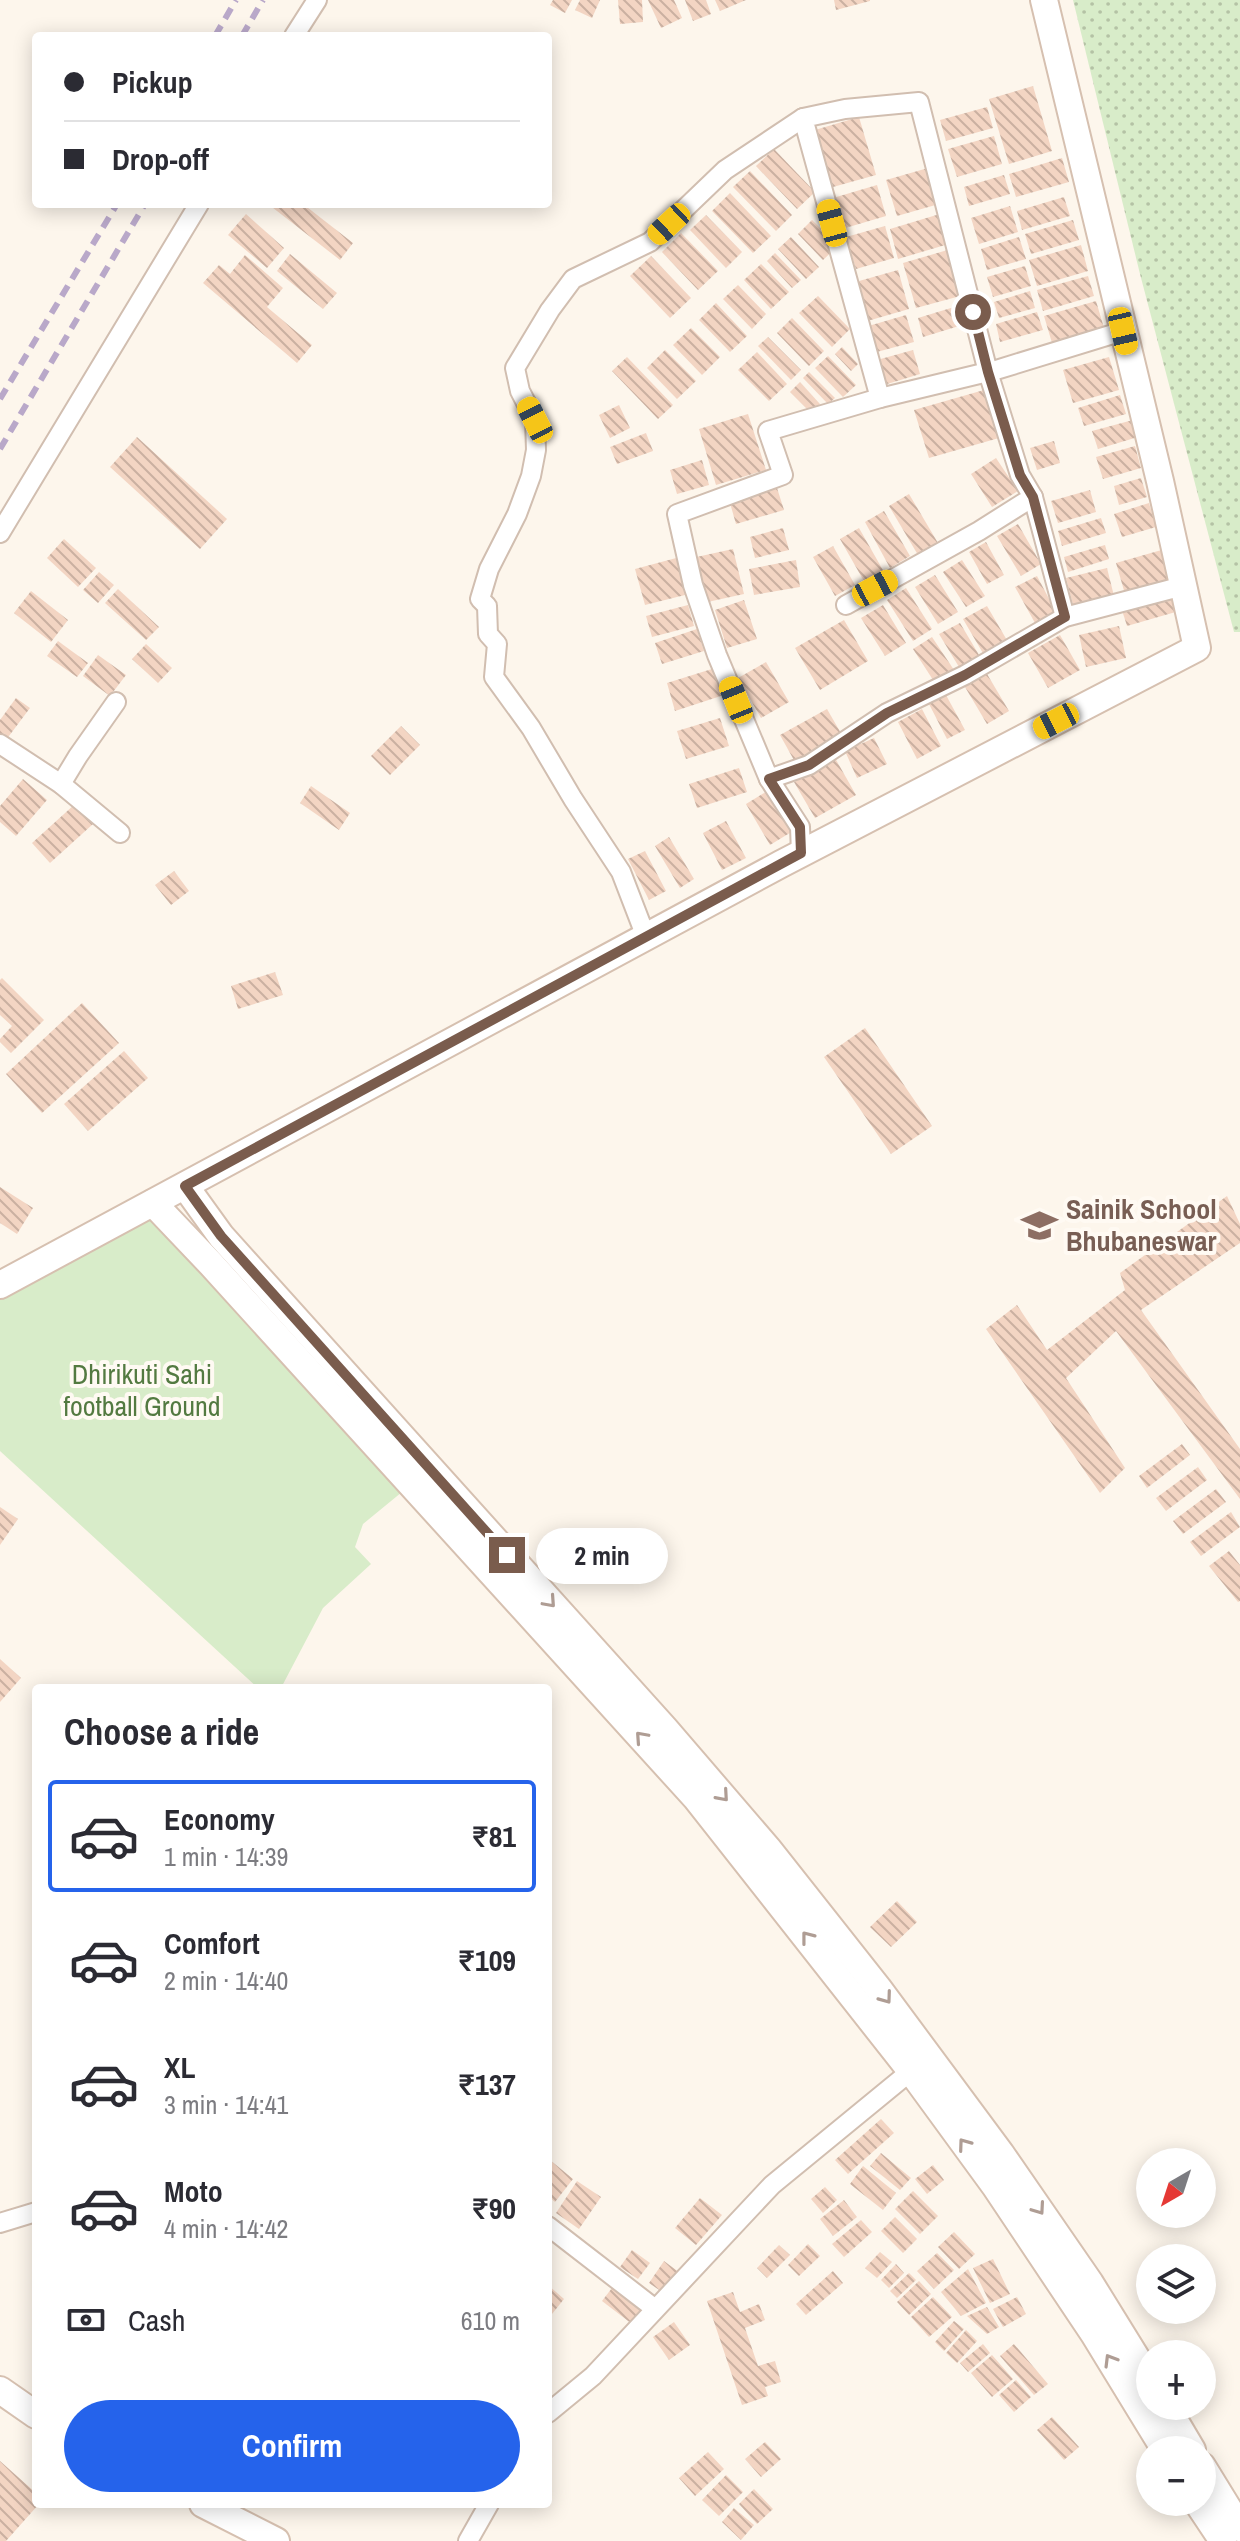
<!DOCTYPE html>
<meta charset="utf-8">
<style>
:root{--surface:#fff;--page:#f2f2f3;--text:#2b2b33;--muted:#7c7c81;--line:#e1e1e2;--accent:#2563eb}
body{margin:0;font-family:"Archivo Narrow",sans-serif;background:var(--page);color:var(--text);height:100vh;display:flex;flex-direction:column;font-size:30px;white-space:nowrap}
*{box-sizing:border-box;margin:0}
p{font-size:26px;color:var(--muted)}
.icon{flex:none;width:44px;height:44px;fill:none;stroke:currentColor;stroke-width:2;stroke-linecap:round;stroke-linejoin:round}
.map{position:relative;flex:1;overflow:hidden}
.sheet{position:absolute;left:32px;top:1684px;width:520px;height:824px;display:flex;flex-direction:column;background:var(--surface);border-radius:8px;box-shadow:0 4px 20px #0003}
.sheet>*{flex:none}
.banner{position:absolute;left:32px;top:32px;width:520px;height:176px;border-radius:8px;box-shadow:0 4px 20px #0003;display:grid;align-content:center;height:176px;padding:0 32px;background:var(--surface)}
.needle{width:52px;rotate:219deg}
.buttons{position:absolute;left:1136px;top:2148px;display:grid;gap:16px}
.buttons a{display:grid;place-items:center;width:80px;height:80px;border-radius:50%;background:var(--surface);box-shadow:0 4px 20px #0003;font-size:40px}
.end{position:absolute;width:36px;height:36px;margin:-18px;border:10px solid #7a5c4d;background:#fff;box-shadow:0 0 0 4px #fff}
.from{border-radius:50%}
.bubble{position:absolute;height:56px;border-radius:28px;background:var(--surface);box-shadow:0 4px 20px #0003;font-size:26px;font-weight:700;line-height:56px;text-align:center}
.car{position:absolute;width:24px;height:48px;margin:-24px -12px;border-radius:10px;box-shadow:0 0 6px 2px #0007;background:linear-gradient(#f5c518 24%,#345 0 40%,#f5c518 0 76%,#345 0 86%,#f5c518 0)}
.banner b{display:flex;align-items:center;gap:28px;height:76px;font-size:30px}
.banner b+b{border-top:2px solid var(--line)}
.banner i{width:20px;height:20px;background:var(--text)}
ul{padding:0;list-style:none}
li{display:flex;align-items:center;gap:24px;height:112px;margin:0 16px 12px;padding:0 16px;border:4px solid transparent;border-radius:8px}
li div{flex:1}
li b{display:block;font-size:30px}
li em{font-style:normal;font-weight:700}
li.on{border-color:var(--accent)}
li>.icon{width:72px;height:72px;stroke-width:1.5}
h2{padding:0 32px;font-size:36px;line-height:96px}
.pay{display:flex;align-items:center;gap:20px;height:88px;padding:0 32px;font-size:30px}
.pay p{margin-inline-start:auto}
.cta{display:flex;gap:16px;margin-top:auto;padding:16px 32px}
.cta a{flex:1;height:92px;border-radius:48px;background:var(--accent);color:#fff;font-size:32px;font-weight:700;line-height:92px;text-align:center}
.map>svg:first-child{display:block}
.grass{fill:url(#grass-dots)}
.green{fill:#d8ecc9}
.building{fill:url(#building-back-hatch)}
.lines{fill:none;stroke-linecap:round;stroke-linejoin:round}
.street-casing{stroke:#d1beb0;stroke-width:22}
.secondary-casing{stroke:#d6c0b0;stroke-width:30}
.street{stroke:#fff;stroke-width:18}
.secondary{stroke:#fff;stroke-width:26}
.rail{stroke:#b9a8c9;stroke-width:6;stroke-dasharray:12 8;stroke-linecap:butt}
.oneway{stroke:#af9d94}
.route{stroke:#7a5c4d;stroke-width:10}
.labels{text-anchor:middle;stroke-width:8;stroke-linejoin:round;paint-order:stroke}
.education-label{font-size:28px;font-weight:bold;fill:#785e54;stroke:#fffaf3;text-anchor:start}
.park-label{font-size:28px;fill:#537a41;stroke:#fffaf3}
</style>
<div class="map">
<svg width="1240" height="2541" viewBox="0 0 1240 2541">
<defs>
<pattern id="grass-dots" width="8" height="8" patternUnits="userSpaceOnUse" patternTransform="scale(2)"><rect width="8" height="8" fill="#d8ecc9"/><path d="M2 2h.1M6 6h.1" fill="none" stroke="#b4c2a5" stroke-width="1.8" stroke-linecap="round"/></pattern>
<pattern id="building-back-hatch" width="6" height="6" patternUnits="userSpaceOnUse" patternTransform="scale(2)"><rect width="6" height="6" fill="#f3d5c3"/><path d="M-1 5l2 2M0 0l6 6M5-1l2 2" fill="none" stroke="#cab0a1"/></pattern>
</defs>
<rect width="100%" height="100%" fill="#fdf6ec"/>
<polygon class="grass" points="1073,0 1240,0 1240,632 1234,632 1140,274"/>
<polygon class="green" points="168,1205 413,1483 363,1524 355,1547 371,1564 323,1608 281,1688 258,1688 0,1451 0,1291"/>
<g class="building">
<polygon points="553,0 572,0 565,13 550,5"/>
<polygon points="580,0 600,0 592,18 575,10"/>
<polygon points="618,0 642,0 643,22 620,24"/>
<polygon points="648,0 674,0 682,18 661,28"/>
<polygon points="685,0 706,0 711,14 693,21"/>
<polygon points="715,0 746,0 720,11"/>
<polygon points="834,0 870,0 870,1 836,10"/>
<polygon points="1033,86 1052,151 1009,164 989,99"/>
<polygon points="987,107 993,128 946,141 940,120"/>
<polygon points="859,117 876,175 833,187 815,130"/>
<polygon points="994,136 1002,164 957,177 948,149"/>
<polygon points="774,149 815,192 797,209 756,166"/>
<polygon points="1062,158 1069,182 1016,197 1009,174"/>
<polygon points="928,168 939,204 897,216 886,180"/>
<polygon points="750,171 792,215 776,231 733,187"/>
<polygon points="1004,175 1010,194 969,206 964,187"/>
<polygon points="877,185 886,216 842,229 833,198"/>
<polygon points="730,193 771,236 753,253 712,211"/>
<polygon points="1064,197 1070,216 1022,230 1017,211"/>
<polygon points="268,204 303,204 353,243 340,260"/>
<polygon points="1010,206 1018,232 979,244 971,218"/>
<polygon points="943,213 952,243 898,259 890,229"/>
<polygon points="246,214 284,248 267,268 228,235"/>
<polygon points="706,215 742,252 726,268 690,230"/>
<polygon points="812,220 838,246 823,260 798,234"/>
<polygon points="1073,220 1079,240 1031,254 1025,234"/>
<polygon points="885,226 894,258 856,269 846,237"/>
<polygon points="681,233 718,271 698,290 662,252"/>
<polygon points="791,237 819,267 806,279 778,249"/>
<polygon points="1019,237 1026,259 987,270 981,249"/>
<polygon points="1081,245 1088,271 1037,286 1029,260"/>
<polygon points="951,249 964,295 916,308 903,263"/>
<polygon points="775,253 801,280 792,288 767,261"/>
<polygon points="290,254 337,293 323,309 277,271"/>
<polygon points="245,255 283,288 267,307 312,345 297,363 203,283 219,265 230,274"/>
<polygon points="651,256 691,298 670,318 630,276"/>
<polygon points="761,264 789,292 771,309 744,280"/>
<polygon points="1025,266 1031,286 993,297 987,277"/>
<polygon points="898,270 909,309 864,322 852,283"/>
<polygon points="1088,276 1094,296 1043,311 1037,290"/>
<polygon points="738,285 766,314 752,329 723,299"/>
<polygon points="1030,291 1035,308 999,318 994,302"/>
<polygon points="818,296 850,329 832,347 799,313"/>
<polygon points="1096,301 1104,328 1052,343 1044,316"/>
<polygon points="716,303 747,336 730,352 699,320"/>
<polygon points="964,304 969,323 923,337 918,318"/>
<polygon points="1037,312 1043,330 1000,342 996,324"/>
<polygon points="906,315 914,342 873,353 865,327"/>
<polygon points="792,318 824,351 809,366 777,333"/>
<polygon points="691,328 720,357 702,375 673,345"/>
<polygon points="768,337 801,370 791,380 758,346"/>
<polygon points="842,347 858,364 851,371 835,354"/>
<polygon points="665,350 696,381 677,399 647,368"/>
<polygon points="913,350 920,374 884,385 877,360"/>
<polygon points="757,352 787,384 769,401 738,370"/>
<polygon points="828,356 856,385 843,397 815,368"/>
<polygon points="627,357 673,405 658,419 612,371"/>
<polygon points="1109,357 1119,390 1073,403 1063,370"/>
<polygon points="809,372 835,398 828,404 803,378"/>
<polygon points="800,382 820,404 811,413 790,392"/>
<polygon points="984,390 999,438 929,458 914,410"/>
<polygon points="1120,395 1126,414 1084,426 1078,408"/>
<polygon points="619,405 630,428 610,438 599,415"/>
<polygon points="748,414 766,470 716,485 699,429"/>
<polygon points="1133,420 1138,437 1098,449 1092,431"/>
<polygon points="646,433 653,451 617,464 610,447"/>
<polygon points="137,437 227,519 200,549 110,467"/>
<polygon points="1054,441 1060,463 1037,470 1030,448"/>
<polygon points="1135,446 1141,468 1103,479 1096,457"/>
<polygon points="996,458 1018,491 992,507 971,474"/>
<polygon points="702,460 709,485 677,494 670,470"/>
<polygon points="1141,478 1147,497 1119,505 1114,486"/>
<polygon points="777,488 784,510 736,524 730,503"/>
<polygon points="1090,490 1096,512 1058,523 1051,501"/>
<polygon points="909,494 938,543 918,555 889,506"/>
<polygon points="1149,503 1156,527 1122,537 1114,514"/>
<polygon points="884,511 910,556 890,568 865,522"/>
<polygon points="1101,518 1106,533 1062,546 1058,531"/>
<polygon points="1018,524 1041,564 1021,576 997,536"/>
<polygon points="783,528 789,550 755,558 750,537"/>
<polygon points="859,528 884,572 865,583 840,539"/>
<polygon points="64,539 96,568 78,587 47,558"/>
<polygon points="986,542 1004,575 987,584 969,552"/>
<polygon points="1105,545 1109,559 1068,572 1064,557"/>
<polygon points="833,546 855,585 835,596 813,557"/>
<polygon points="733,549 744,594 703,603 692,558"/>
<polygon points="1165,549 1174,579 1125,594 1116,563"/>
<polygon points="680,557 689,594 645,605 635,569"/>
<polygon points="796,560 800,587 754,595 749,569"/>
<polygon points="962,560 985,596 966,607 943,572"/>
<polygon points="1107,568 1114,596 1073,605 1066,578"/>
<polygon points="99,572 114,585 98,603 83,590"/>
<polygon points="935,575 958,612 938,624 915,587"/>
<polygon points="1037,576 1056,612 1035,623 1015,587"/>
<polygon points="906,588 932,629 913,641 887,600"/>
<polygon points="118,589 159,627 146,640 105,603"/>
<polygon points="31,591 68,620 51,642 14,613"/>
<polygon points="1173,591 1179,611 1127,626 1121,607"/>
<polygon points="744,600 757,639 727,648 715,610"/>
<polygon points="688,605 694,626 652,637 646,616"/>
<polygon points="883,605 906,643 885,656 861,618"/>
<polygon points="987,606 1008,642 984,655 963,619"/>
<polygon points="844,620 868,661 820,690 795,648"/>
<polygon points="960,623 979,655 959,667 939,634"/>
<polygon points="1119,626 1126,658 1086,667 1079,635"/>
<polygon points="697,629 704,651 662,664 655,643"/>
<polygon points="1060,635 1080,670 1048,688 1028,653"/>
<polygon points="932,637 954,670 935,683 913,649"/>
<polygon points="58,641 88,663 77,677 47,656"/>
<polygon points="146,644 172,668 158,683 132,659"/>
<polygon points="98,655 126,675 110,696 83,676"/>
<polygon points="766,662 789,702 761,718 738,678"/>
<polygon points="715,668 724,695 675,711 667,683"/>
<polygon points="987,674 1009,711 987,724 965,687"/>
<polygon points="946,695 965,730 947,739 929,704"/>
<polygon points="16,698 30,708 6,740 0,736 0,720"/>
<polygon points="827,709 842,735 795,762 780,735"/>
<polygon points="922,709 941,746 917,759 898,722"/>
<polygon points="720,718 729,746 686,759 677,731"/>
<polygon points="401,726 420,745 390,775 371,756"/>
<polygon points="874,738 887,764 857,778 845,751"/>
<polygon points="835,758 856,795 815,818 794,782"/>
<polygon points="739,768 747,792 697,808 689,784"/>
<polygon points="23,779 47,800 16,836 0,822 0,806"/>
<polygon points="311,786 350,813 339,830 300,803"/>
<polygon points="769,790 793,831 770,845 746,804"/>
<polygon points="75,804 93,824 50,863 32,843"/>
<polygon points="726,821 746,858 722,870 703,833"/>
<polygon points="669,837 694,879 680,888 655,846"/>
<polygon points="645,851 666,891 649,900 628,859"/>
<polygon points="174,871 189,891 171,905 155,885"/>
<polygon points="275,972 283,995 238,1009 231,986"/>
<polygon points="2,978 44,1020 11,1053 0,1042 0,1039 12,1026 0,1015 0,980"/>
<polygon points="82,1003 119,1043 42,1113 6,1074"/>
<polygon points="865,1028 932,1126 891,1154 824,1057"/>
<polygon points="124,1051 148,1078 88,1131 64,1104"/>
<polygon points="0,1187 33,1208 17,1234 0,1223"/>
<polygon points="1227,1196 1240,1224 1240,1243 1141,1310 1240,1449 1240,1499 1116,1331 1066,1378 1125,1468 1100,1493 986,1329 1017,1305 1047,1350 1125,1290 1120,1273"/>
<polygon points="1182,1444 1190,1455 1147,1488 1139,1476"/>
<polygon points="1198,1467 1207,1480 1166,1511 1156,1498"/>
<polygon points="1216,1489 1226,1502 1183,1534 1173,1521"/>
<polygon points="0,1507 18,1519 0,1545"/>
<polygon points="1231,1512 1240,1527 1201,1556 1190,1542"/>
<polygon points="1229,1551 1240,1565 1240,1601 1238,1602 1209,1566"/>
<polygon points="0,1659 21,1678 0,1702"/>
<polygon points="897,1901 917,1922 891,1947 870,1927"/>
<polygon points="881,2119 894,2133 848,2174 835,2160"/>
<polygon points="881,2153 911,2178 900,2190 870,2166"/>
<polygon points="550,2160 573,2179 555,2202 548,2196"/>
<polygon points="933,2165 944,2180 927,2194 915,2179"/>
<polygon points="863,2166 896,2193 883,2210 850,2184"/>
<polygon points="577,2181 601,2197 579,2229 556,2213"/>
<polygon points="825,2187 837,2200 823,2213 811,2199"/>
<polygon points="913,2191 938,2216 920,2234 895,2209"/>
<polygon points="700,2198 722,2215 696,2245 675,2228"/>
<polygon points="844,2200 857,2217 833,2236 820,2219"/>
<polygon points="895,2217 917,2239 903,2253 881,2231"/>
<polygon points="861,2220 872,2232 844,2257 832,2244"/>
<polygon points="954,2232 975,2254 959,2269 938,2247"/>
<polygon points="808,2244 820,2256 799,2276 788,2265"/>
<polygon points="779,2245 790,2255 767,2278 757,2268"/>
<polygon points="632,2250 650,2263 638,2279 620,2267"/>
<polygon points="880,2252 892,2262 877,2278 865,2268"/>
<polygon points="937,2253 954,2270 934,2289 917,2271"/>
<polygon points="993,2259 1010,2294 990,2303 973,2268"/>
<polygon points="664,2261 680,2273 665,2294 649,2283"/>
<polygon points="896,2264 904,2273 889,2288 881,2280"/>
<polygon points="968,2269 986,2303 961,2316 941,2292"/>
<polygon points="833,2271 843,2283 806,2315 796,2304"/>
<polygon points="909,2273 916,2280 897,2298 890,2291"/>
<polygon points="919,2281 931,2294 909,2315 897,2302"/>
<polygon points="615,2284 645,2306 632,2324 602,2301"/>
<polygon points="548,2285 564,2299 548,2319"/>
<polygon points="733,2292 740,2312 759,2304 765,2320 745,2328 758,2366 775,2361 781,2382 765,2387 768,2396 742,2405 707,2301"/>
<polygon points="933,2297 952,2317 929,2337 911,2317"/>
<polygon points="1017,2297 1026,2314 1003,2327 993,2309"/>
<polygon points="987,2307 999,2327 987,2334 967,2316"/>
<polygon points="954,2321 964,2329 944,2351 935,2342"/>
<polygon points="674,2322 690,2345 669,2360 653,2337"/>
<polygon points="966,2330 977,2341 957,2363 946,2353"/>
<polygon points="983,2344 990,2353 968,2372 960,2363"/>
<polygon points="1014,2344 1048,2384 1034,2395 1000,2356"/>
<polygon points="992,2355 1013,2379 992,2397 971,2373"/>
<polygon points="1016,2380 1031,2397 1014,2412 999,2395"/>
<polygon points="1052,2417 1079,2447 1064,2460 1037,2430"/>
<polygon points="765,2442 781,2459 761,2477 745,2459"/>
<polygon points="708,2452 724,2469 695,2496 679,2478"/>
<polygon points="0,2461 36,2493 36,2504 39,2504 6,2541 0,2541"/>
<polygon points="726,2475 743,2492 719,2516 702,2500"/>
<polygon points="754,2489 773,2509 757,2524 739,2504"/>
<polygon points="734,2508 754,2525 741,2540 722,2522"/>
</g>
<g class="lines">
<defs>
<g id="street">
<polyline points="294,36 317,0"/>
<polyline points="1033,497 1065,617"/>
<polyline points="0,533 199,204"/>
<polyline points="846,605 979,531 1033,497 1020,475 988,372 919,102 845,109 803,118 880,398"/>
<polyline points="0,744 61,784 120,833"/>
<polyline points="769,779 809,765 887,713 965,675 1065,617 1183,586"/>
<polyline points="61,784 78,756 116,702"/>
<polyline points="801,853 800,827 769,779 717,655 693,585 677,514 783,475 768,431 880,398 996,370 1123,331"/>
<polyline points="646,937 621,872 573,799 531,728 494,677 497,644 488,634 487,606 480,599 489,569 517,514 531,476 536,450 535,420 520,391 515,368 550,310 573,279 650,242 725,170 803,118"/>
<polyline points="0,2223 36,2212"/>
<polyline points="548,2226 654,2308"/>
<polyline points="548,2413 593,2376 772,2185 911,2071"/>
<polyline points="468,2541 489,2504"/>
</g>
<g id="secondary">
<polyline points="185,1186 221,1236 665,1729 769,1850 878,1988 1001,2154 1090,2283 1150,2380"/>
<polyline points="153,1203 211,1264 696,1798 911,2071 995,2186 1094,2334 1165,2450"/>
<polyline points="0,1285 781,864 1197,648 1160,481 1044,0"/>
<polyline points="0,2390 36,2415"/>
<polyline points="1166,2406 1192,2450"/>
<polyline points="1202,2466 1240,2528"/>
<polyline points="1197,2502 1223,2541"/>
<polyline points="203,2504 276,2541"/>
</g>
</defs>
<use href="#street" class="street-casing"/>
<use href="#secondary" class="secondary-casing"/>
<use href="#street" class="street"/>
<use href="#secondary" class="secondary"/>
<g class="rail">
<polyline points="215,36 236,0"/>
<polyline points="242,36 263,0"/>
<polyline points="0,399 117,204"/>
<polyline points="0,449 145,204"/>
</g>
</g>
<defs><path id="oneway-chevron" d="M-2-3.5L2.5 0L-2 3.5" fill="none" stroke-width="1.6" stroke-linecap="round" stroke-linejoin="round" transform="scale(2)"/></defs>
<g class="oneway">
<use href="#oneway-chevron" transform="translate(550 1602) rotate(48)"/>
<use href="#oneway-chevron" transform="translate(641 1737) rotate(-132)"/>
<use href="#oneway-chevron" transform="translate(723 1796) rotate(49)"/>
<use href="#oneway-chevron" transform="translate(807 1937) rotate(-128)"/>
<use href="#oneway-chevron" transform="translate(886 1998) rotate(54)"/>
<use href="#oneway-chevron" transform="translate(964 2144) rotate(-126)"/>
<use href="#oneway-chevron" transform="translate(1039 2209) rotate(55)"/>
<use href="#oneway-chevron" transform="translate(1110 2360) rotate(-121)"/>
</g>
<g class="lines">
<polyline class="route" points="507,1555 221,1236 185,1186 801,853 800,827 769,779 809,765 887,713 965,675 1065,617 1033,497 1020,475 988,372 973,312"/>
</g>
<defs>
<symbol id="school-bare" viewBox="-9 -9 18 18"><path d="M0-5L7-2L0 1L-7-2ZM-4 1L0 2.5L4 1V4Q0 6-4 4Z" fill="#8d6e63" stroke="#fffaf3" stroke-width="2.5" paint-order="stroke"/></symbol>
</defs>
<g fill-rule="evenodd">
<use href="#school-bare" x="1014" y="1200" width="51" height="51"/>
</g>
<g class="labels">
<g class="education-label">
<text x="1066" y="1219">Sainik School<tspan x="1066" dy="32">Bhubaneswar</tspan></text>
</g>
<g class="park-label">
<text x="142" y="1384">Dhirikuti Sahi<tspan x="142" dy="32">football Ground</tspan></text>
</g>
</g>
</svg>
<div class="buttons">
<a><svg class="needle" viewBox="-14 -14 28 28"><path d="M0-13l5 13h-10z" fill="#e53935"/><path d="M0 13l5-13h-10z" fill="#7c7c81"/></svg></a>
<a><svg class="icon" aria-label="layers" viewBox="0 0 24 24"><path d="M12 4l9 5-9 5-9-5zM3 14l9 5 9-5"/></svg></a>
<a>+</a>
<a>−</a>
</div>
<i class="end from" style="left:973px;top:312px"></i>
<i class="end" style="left:507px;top:1555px"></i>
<div class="bubble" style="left:536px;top:1528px;width:132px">2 min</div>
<i class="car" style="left:832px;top:223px;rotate:345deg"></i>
<i class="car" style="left:669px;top:224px;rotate:227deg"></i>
<i class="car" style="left:1123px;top:331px;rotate:167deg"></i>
<i class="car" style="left:535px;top:420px;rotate:333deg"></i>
<i class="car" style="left:875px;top:588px;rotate:62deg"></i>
<i class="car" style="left:736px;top:700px;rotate:338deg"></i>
<i class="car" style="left:1056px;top:721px;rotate:243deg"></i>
<div class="banner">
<b><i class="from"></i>Pickup</b>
<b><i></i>Drop-off</b>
</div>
<section class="sheet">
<h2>Choose a ride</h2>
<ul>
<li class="on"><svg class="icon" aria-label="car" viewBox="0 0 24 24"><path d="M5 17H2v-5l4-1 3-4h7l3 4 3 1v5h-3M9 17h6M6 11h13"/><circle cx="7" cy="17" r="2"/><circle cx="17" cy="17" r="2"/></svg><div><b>Economy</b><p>1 min · 14:39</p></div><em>₹81</em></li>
<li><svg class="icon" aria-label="car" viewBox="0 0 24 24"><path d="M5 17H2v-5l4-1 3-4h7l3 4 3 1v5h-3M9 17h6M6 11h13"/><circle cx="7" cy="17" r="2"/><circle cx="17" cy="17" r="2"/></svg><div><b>Comfort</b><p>2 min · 14:40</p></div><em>₹109</em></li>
<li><svg class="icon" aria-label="car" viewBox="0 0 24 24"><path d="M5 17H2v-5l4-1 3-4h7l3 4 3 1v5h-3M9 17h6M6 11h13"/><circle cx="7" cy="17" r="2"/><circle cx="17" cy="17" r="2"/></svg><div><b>XL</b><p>3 min · 14:41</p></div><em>₹137</em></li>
<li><svg class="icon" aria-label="car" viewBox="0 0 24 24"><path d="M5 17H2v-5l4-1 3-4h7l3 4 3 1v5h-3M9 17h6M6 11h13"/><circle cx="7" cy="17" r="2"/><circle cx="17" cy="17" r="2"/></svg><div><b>Moto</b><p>4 min · 14:42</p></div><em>₹90</em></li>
</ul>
<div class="pay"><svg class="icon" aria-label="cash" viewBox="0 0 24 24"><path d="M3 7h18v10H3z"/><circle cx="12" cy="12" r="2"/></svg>Cash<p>610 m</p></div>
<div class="cta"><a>Confirm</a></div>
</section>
</div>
